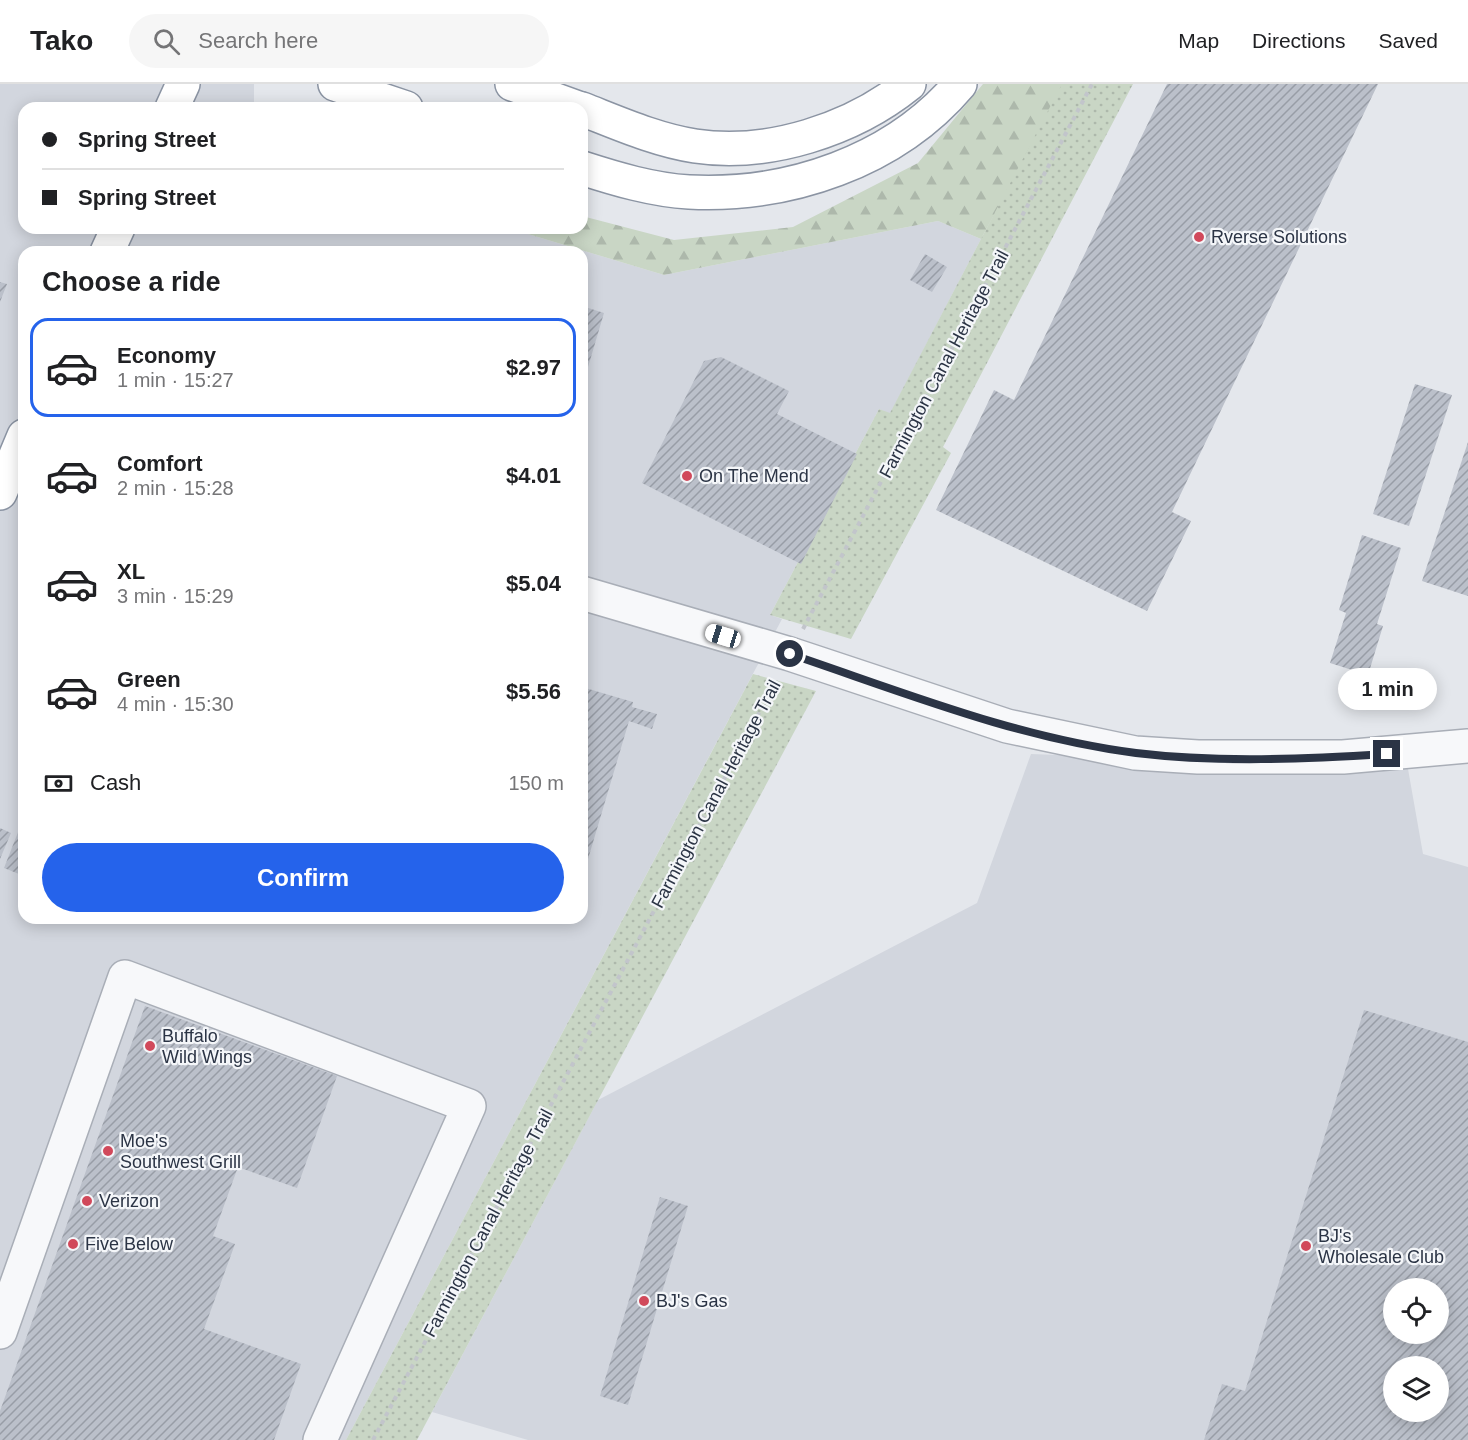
<!DOCTYPE html>
<meta charset="utf-8">
<style>
:root{--surface:#fff;--page:#f6f6f6;--text:#202124;--muted:#757577;--line:#e0e0e0;--accent:#2563eb}
body{margin:0;font-family:Helvetica,sans-serif;background:var(--page);color:var(--text);height:100vh;display:flex;flex-direction:column;font-size:22px;white-space:nowrap}
*{box-sizing:border-box;margin:0}
p{font-size:20px;color:var(--muted)}
.icon{flex:none;width:33px;height:33px;fill:none;stroke:currentColor;stroke-width:2;stroke-linecap:round;stroke-linejoin:round}
.map{position:relative;flex:1;overflow:hidden}
.drawer{position:absolute;left:18px;top:162px;width:570px;height:678px;display:flex;flex-direction:column;background:var(--surface);border-radius:18px;box-shadow:0 3px 15px #0003}
.drawer>*{flex:none}
.hud{position:absolute;left:18px;top:18px;width:570px;height:132px;border-radius:18px;box-shadow:0 3px 15px #0003;display:grid;align-content:center;height:132px;padding:0 24px;background:var(--surface)}
.buttons{position:absolute;left:1383px;top:1194px;display:grid;gap:12px}
.buttons a{display:grid;place-items:center;width:66px;height:66px;border-radius:50%;background:var(--surface);box-shadow:0 3px 15px #0003;font-size:30px}
.end{position:absolute;width:27px;height:27px;margin:-14px;border:8px solid #2b3445;background:#fff;box-shadow:0 0 0 3px #fff}
.from{border-radius:50%}
.bubble{position:absolute;height:42px;border-radius:21px;background:var(--surface);box-shadow:0 3px 15px #0003;font-size:20px;font-weight:800;line-height:42px;text-align:center}
.car{position:absolute;width:18px;height:36px;margin:-18px -9px;border-radius:8px;box-shadow:0 0 4px 2px #0007;background:linear-gradient(#fff 24%,#345 0 40%,#fff 0 76%,#345 0 86%,#fff 0)}
.hud b{display:flex;align-items:center;gap:21px;height:57px;font-size:22px}
.hud b+b{border-top:2px solid var(--line)}
.hud i{width:15px;height:15px;background:var(--text)}
ul{padding:0;list-style:none}
li{display:flex;align-items:center;gap:18px;height:99px;margin:0 12px 9px;padding:0 12px;border:3px solid transparent;border-radius:18px}
li div{flex:1}
li b{display:block;font-size:22px}
li em{font-style:normal;font-weight:800}
li.selected{border-color:var(--accent)}
li>.icon{width:54px;height:54px;stroke-width:1.5}
h2{padding:0 24px;font-size:27px;line-height:72px}
.pay{display:flex;align-items:center;gap:15px;height:66px;padding:0 24px;font-size:22px}
.pay p{margin-inline-start:auto}
.button{display:flex;gap:12px;margin-top:auto;padding:12px 24px}
.button a{flex:1;height:69px;border-radius:36px;background:var(--accent);color:#fff;font-size:24px;font-weight:800;line-height:69px;text-align:center}
header{display:flex;align-items:center;gap:36px;box-sizing:border-box;height:84px;padding:0 30px;background:var(--surface);border-bottom:2px solid var(--line)}
header strong{font-size:28px}
nav{display:flex;gap:33px;margin-inline-start:auto;font-size:21px}
.search{width:420px;height:54px;background:var(--page);display:flex;align-items:center;gap:15px;box-sizing:border-box;padding:0 21px;border-radius:33px;color:var(--muted);font-size:22px}
.map>svg:first-child{display:block}
.built{fill:#d2d6de;fill-rule:evenodd}
.forest{fill:url(#forest-firs)}
.park{fill:url(#park-dots)}
.building{fill:url(#building-hatch);fill-rule:evenodd}
.lines{fill:none;stroke-linecap:round;stroke-linejoin:round}
.minor-casing{stroke:#a9aeb7;stroke-width:36}
.highway-casing{stroke:#8b94a3;stroke-width:36}
.path{stroke:#c2c5cb;stroke-width:4;stroke-dasharray:4.5 4.5;stroke-linecap:butt}
.minor{stroke:#f7f8fa;stroke-width:33}
.highway{stroke:#fff;stroke-width:33}
.route{stroke:#2b3445;stroke-width:8}
.poi-dot{fill:#d1495b;stroke:#f4f6f9;stroke-width:2}
.labels{text-anchor:middle;stroke-width:4.5;stroke-linejoin:round;paint-order:stroke}
.poi-label{font-size:18px;fill:#2b3445;stroke:#f4f6f9;text-anchor:start}
.street-label{font-size:18px;fill:#2b3445;stroke:#f4f6f9}
</style>
<header>
<strong>Tako</strong>
<div class="search"><svg class="icon" aria-label="search" viewBox="0 0 24 24"><circle cx="10" cy="10" r="6"/><path d="M15 15l6 6"/></svg>Search here</div>
<nav><a>Map</a><a>Directions</a><a>Saved</a></nav>
</header>
<div class="map">
<svg width="1468" height="1356" viewBox="0 0 1468 1356">
<defs>
<pattern id="forest-firs" width="22" height="20" patternUnits="userSpaceOnUse" patternTransform="scale(1.5)"><rect width="22" height="20" fill="#c9d6c5"/><path d="M5 1l3.5 6h-7zM16 11l3.5 6h-7z" fill="#adb8ab"/></pattern>
<pattern id="park-dots" width="8" height="8" patternUnits="userSpaceOnUse" patternTransform="scale(1.5)"><rect width="8" height="8" fill="#c9d6c5"/><path d="M2 2h.1M6 6h.1" fill="none" stroke="#adb8ab" stroke-width="1.8" stroke-linecap="round"/></pattern>
<pattern id="building-hatch" width="6" height="6" patternUnits="userSpaceOnUse" patternTransform="scale(1.5)"><rect width="6" height="6" fill="#bbc0ca"/><path d="M-1 1l2-2M0 6l6-6M5 7l2-2" fill="none" stroke="#989da6"/></pattern>
</defs>
<rect width="100%" height="100%" fill="#e4e7ec"/>
<g class="built">
<path d="M 0,0 L 254,0 L 254,24 L 24,24 L 24,144 L 508,144 L 664,191 L 938,137 L 981,155 L 890,330 L 879,325 L 770,531 L 782,535 L 346,1356 L 0,1356 ZM 24,168 L 582,168 L 582,834 L 24,834 Z"/>
<path d="M 1031,670 L 1408,685 L 1423,770 L 1468,783 L 1468,1356 L 528,1356 L 432,1328 L 598,1016 L 977,819 ZM 1394,1204 L 1438,1204 L 1438,1250 L 1394,1250 ZM 1394,1282 L 1438,1282 L 1438,1328 L 1394,1328 Z"/>
</g>
<polygon class="forest" points="983,0 1065,0 981,155 938,137 664,191 508,144 582,144 582,132 674,156 793,143 918,79"/>
<g class="park">
<polygon points="1062,0 1133,0 943,363 951,369 851,555 770,531 879,325 890,329"/>
<polygon points="753,590 816,607 417,1356 346,1356"/>
</g>
<g class="building">
<polygon points="1167,0 1378,0 1172,428 1191,437 1147,527 936,426 994,306 1014,316"/>
<polygon points="925,170 947,183 932,208 910,196"/>
<polygon points="0,198 7,200 0,218"/>
<polygon points="582,222 604,229 583,300 582,300"/>
<polygon points="721,273 789,307 777,330 857,370 801,480 642,399 704,277"/>
<polygon points="1415,300 1452,311 1409,442 1373,430"/>
<polygon points="1468,358 1468,512 1422,497"/>
<polygon points="1362,451 1401,464 1377,540 1383,542 1368,591 1330,579 1346,529 1339,526"/>
<polygon points="582,603 633,618 632,623 657,630 652,645 629,637 583,792"/>
<polygon points="24,733 24,792 4,784"/>
<polygon points="0,744 11,749 0,775"/>
<polygon points="145,922 337,992 297,1104 238,1083 213,1152 235,1160 204,1245 301,1280 274,1356 0,1356 0,1327"/>
<path d="M 1364,926 L 1468,958 L 1468,1356 L 1204,1356 L 1222,1300 L 1245,1307 ZM 1394,1204 L 1438,1204 L 1438,1250 L 1394,1250 ZM 1394,1282 L 1438,1282 L 1438,1328 L 1394,1328 Z"/>
<polygon points="660,1113 688,1122 628,1321 600,1312"/>
</g>
<g class="lines">
<defs>
<g id="minor">
<polyline points="582,509 790,570 1007,642 1135,669 1198,673 1343,673 1468,662"/>
<polyline points="0,1248 125,893 469,1022 320,1356"/>
</g>
<g id="highway">
<polyline points="335,0 406,24"/>
<polyline points="512,0 578,24"/>
<polyline points="172,24 183,0"/>
<path d="M 582,25 C 618,39 656,56 695,62 C 768,73 852,46 909,0"/>
<path d="M 582,84 C 616,95 653,106 689,108 C 788,113 894,78 960,0"/>
<polyline points="107,168 118,144"/>
<polyline points="0,409 24,352"/>
</g>
</defs>
<use href="#minor" class="minor-casing"/>
<use href="#highway" class="highway-casing"/>
<g class="path">
<polyline points="803,545 1092,0"/>
<polyline points="373,1356 776,597"/>
</g>
<use href="#minor" class="minor"/>
<use href="#highway" class="highway"/>
</g>
<g class="lines">
<path class="route" d="M 790,570 C 903,608 1017,654 1136,669 C 1218,679 1305,675 1387,670"/>
</g>
<g class="poi-dot">
<circle cx="1199" cy="153" r="6"/>
<circle cx="687" cy="392" r="6"/>
<circle cx="150" cy="962" r="6"/>
<circle cx="108" cy="1067" r="6"/>
<circle cx="87" cy="1117" r="6"/>
<circle cx="73" cy="1160" r="6"/>
<circle cx="1306" cy="1162" r="6"/>
<circle cx="644" cy="1217" r="6"/>
</g>
<g class="labels">
<g class="poi-label">
<text x="1211" y="159">Rverse Solutions</text>
<text x="699" y="398">On The Mend</text>
<text x="162" y="958">Buffalo<tspan x="162" dy="21">Wild Wings</tspan></text>
<text x="120" y="1063">Moe's<tspan x="120" dy="21">Southwest Grill</tspan></text>
<text x="99" y="1123">Verizon</text>
<text x="1318" y="1158">BJ's<tspan x="1318" dy="21">Wholesale Club</tspan></text>
<text x="85" y="1166">Five Below</text>
<text x="656" y="1223">BJ's Gas</text>
</g>
<g class="street-label">
<text transform="translate(944 280) rotate(-62)" y="6">Farmington Canal Heritage Trail</text>
<text transform="translate(716 710) rotate(-62)" y="6">Farmington Canal Heritage Trail</text>
<text transform="translate(488 1139) rotate(-62)" y="6">Farmington Canal Heritage Trail</text>
</g>
</g>
</svg>
<div class="buttons">
<a><svg class="icon" aria-label="locate" viewBox="0 0 24 24"><circle cx="12" cy="12" r="6"/><path d="M12 2v4M12 18v4M2 12h4M18 12h4"/></svg></a>
<a><svg class="icon" aria-label="layers" viewBox="0 0 24 24"><path d="M12 4l9 5-9 5-9-5zM3 14l9 5 9-5"/></svg></a>
</div>
<i class="end from" style="left:790px;top:570px"></i>
<i class="end" style="left:1387px;top:670px"></i>
<div class="bubble" style="left:1338px;top:584px;width:99px">1 min</div>
<i class="car" style="left:723px;top:552px;rotate:287deg"></i>
<div class="hud">
<b><i class="from"></i>Spring Street</b>
<b><i></i>Spring Street</b>
</div>
<section class="drawer">
<h2>Choose a ride</h2>
<ul>
<li class="selected"><svg class="icon" aria-label="car" viewBox="0 0 24 24"><path d="M5 17H2v-5l4-1 3-4h7l3 4 3 1v5h-3M9 17h6M6 11h13"/><circle cx="7" cy="17" r="2"/><circle cx="17" cy="17" r="2"/></svg><div><b>Economy</b><p>1 min · 15:27</p></div><em>$2.97</em></li>
<li><svg class="icon" aria-label="car" viewBox="0 0 24 24"><path d="M5 17H2v-5l4-1 3-4h7l3 4 3 1v5h-3M9 17h6M6 11h13"/><circle cx="7" cy="17" r="2"/><circle cx="17" cy="17" r="2"/></svg><div><b>Comfort</b><p>2 min · 15:28</p></div><em>$4.01</em></li>
<li><svg class="icon" aria-label="car" viewBox="0 0 24 24"><path d="M5 17H2v-5l4-1 3-4h7l3 4 3 1v5h-3M9 17h6M6 11h13"/><circle cx="7" cy="17" r="2"/><circle cx="17" cy="17" r="2"/></svg><div><b>XL</b><p>3 min · 15:29</p></div><em>$5.04</em></li>
<li><svg class="icon" aria-label="car" viewBox="0 0 24 24"><path d="M5 17H2v-5l4-1 3-4h7l3 4 3 1v5h-3M9 17h6M6 11h13"/><circle cx="7" cy="17" r="2"/><circle cx="17" cy="17" r="2"/></svg><div><b>Green</b><p>4 min · 15:30</p></div><em>$5.56</em></li>
</ul>
<div class="pay"><svg class="icon" aria-label="cash" viewBox="0 0 24 24"><path d="M3 7h18v10H3z"/><circle cx="12" cy="12" r="2"/></svg>Cash<p>150 m</p></div>
<div class="button"><a>Confirm</a></div>
</section>
</div>
